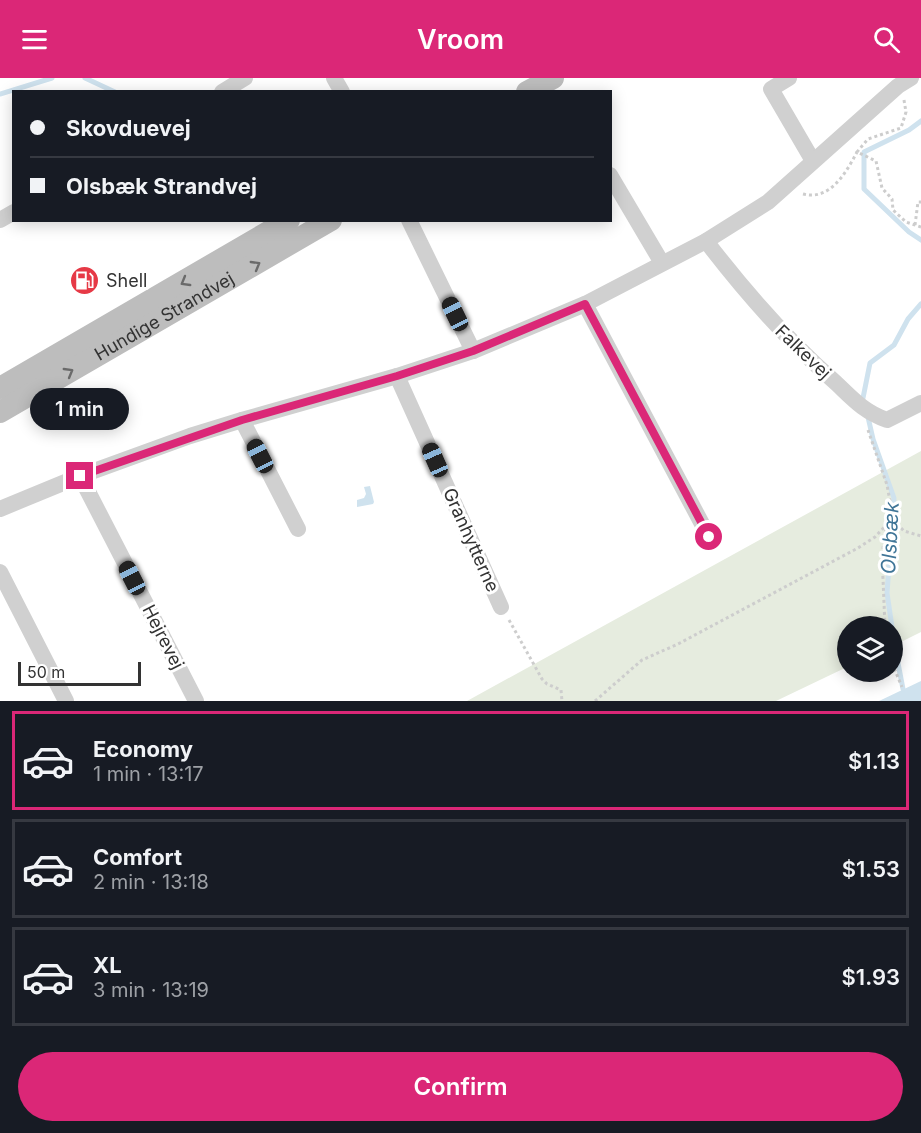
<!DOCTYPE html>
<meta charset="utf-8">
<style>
:root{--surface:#171b24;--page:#20242c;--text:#f1f3f6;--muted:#9ea1a6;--line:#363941;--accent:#db2777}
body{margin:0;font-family:Inter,sans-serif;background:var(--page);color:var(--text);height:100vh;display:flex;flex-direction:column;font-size:22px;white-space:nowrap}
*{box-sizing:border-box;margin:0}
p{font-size:20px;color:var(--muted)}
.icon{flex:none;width:33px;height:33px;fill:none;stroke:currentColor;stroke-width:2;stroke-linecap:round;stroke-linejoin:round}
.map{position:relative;height:623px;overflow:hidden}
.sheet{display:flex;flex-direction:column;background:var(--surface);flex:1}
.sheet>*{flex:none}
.banner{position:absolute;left:12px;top:12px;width:600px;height:132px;border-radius:0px;box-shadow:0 3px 15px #0003;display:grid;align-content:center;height:132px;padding:0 18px;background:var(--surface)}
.tools{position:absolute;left:837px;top:538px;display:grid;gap:12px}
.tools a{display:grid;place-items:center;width:66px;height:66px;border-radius:50%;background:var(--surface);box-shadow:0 3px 15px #0003;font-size:30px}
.scale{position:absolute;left:18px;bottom:15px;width:123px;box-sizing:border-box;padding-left:6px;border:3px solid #333;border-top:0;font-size:16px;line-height:21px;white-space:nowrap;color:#333;-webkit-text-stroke:4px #fff;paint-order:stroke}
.end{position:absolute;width:27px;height:27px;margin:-14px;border:8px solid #db2777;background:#fff;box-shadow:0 0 0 3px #fff}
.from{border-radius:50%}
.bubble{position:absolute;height:42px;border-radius:21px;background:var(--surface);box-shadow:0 3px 15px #0003;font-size:20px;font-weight:600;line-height:42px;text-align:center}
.car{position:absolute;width:18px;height:36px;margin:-18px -9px;border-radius:8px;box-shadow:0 0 4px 2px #0007;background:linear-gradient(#222 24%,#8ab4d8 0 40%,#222 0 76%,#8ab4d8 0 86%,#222 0)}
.banner b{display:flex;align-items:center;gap:21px;height:57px;font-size:22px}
.banner b+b{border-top:2px solid var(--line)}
.banner i{width:15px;height:15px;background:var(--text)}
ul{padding:10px 0 0;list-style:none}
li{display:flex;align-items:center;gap:18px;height:99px;margin:0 12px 9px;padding:0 6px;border:3px solid var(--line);border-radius:0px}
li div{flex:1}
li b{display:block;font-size:22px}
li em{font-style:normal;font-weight:600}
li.active{border-color:var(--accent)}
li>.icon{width:54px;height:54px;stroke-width:1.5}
.action{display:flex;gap:12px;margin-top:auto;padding:12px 18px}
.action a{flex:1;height:69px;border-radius:36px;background:var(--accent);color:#fff;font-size:24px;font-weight:600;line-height:69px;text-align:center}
header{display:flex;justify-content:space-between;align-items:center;height:78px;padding:0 18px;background:var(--accent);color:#fff;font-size:27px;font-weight:600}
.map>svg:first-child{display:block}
.green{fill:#e6ecdf}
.water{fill:#cfe2ee}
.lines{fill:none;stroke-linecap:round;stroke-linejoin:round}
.stream{stroke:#cfe2ee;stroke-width:5}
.path{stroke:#cdcdcd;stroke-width:3;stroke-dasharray:3 3;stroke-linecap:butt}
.minor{stroke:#d0d0d0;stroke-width:16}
.secondary{stroke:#bdbdbd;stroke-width:22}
.oneway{stroke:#6a6a6a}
.route{stroke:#db2777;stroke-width:8}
.labels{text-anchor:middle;stroke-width:6;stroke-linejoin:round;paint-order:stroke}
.poi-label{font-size:18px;fill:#333;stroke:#fff;text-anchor:start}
.street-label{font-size:18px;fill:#333;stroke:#fff}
.water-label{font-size:20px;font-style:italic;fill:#3f7597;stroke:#fff}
</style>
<header><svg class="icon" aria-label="menu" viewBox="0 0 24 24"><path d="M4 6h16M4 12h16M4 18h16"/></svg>Vroom<svg class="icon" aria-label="search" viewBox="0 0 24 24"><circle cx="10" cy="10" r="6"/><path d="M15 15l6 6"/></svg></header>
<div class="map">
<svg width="921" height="623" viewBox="0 0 921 623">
<rect width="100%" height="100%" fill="#fff"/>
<polygon class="green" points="921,373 921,554 893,568 892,549 848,549 847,589 776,623 467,623"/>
<g class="water">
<polygon points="370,408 374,424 373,426 357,429 357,422 364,420 366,416 364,409"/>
<polygon points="921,603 921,623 879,623"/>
</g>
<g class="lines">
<g class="stream">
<polyline points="85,0 115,14"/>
<polyline points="0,16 52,0"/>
<polyline points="921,43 909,52 864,74 864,111 909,154 921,162"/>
<polyline points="863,320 870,285 894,267 908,241 921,226"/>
<polyline points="868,339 873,361 894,420 887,515 892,549"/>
<polyline points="892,554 903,611"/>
</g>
<g class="path">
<polyline points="904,22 906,34 901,50 868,61 857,74 876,83 882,110 892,121 893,132 906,144 921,149"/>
<path d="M 803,116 C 830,123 846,95 857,74"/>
<polyline points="915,147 918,124 921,124"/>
<polyline points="868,352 887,407 890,423 882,477 885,549"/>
<polyline points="509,542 542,601 547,606 561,612 562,623"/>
<polyline points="892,585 902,609"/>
<polyline points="595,623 642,582 678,566 858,470 875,459 888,445 897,446 904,453 921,458"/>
</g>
<g class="minor">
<polyline points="334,0 342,14"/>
<polyline points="789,0 771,11 813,83"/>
<polyline points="222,14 245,0"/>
<polyline points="610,97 662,185"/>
<polyline points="0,142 14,134"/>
<polyline points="409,142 473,273"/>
<path d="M 706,163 C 745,214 787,262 836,305 C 853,321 864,334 887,342 L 921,325"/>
<polyline points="585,226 709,459"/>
<polyline points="397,298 501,529"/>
<polyline points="242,342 298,451"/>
<polyline points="80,398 196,623"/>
<polyline points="0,431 80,398 190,358 242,342 397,298 473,273 585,226 706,163 768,124 898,8 911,0"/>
<polyline points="0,494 66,623"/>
</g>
<g class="secondary">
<polyline points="527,14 553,0"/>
<polyline points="0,310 289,142"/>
<path id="s1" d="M 0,334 L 331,142"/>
</g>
</g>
<defs><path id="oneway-chevron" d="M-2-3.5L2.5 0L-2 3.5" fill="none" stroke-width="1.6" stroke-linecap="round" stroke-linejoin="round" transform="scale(1.5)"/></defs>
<g class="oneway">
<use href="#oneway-chevron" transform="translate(256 187) rotate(-30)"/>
<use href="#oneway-chevron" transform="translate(185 204) rotate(150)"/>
<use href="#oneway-chevron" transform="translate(69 294) rotate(-30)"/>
</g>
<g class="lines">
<polyline class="route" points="80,398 242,342 397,298 473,273 585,226 709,459"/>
</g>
<defs>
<symbol id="fuel-disc" viewBox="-11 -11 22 22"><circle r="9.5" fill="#e63946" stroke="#fff"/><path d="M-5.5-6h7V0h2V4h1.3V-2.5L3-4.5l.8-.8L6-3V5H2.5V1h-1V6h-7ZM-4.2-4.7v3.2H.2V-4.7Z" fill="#fff"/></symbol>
</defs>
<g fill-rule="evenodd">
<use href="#fuel-disc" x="68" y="186" width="33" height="33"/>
</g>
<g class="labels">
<g class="poi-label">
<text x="106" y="209">Shell</text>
</g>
<g class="street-label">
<text dy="6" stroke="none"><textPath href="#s1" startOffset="190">Hundige Strandvej</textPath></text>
<text transform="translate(803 274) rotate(44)" y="6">Falkevej</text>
<text transform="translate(471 462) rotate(66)" y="6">Granhytterne</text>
<text transform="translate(163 559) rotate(63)" y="6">Hejrevej</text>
</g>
<g class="water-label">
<text transform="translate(890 460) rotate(-87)" y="7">Olsbæk</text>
</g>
</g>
</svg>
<div class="tools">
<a><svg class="icon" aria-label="layers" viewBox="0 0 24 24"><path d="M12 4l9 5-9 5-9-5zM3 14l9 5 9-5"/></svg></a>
</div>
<div class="scale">50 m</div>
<i class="end from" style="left:709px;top:459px"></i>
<i class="end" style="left:80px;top:398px"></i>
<div class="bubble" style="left:30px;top:310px;width:99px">1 min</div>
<i class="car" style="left:455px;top:236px;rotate:334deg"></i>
<i class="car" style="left:260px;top:378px;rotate:333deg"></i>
<i class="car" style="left:435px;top:382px;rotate:336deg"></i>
<i class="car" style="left:132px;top:500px;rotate:333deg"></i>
<div class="banner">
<b><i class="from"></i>Skovduevej</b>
<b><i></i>Olsbæk Strandvej</b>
</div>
</div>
<section class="sheet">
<ul>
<li class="active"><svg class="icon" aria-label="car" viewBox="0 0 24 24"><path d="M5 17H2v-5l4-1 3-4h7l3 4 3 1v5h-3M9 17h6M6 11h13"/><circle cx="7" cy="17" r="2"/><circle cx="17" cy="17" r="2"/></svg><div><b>Economy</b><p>1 min · 13:17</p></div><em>$1.13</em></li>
<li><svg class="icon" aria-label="car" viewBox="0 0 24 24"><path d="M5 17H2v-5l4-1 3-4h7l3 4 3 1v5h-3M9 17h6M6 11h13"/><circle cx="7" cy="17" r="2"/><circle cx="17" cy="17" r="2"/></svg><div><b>Comfort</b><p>2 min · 13:18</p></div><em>$1.53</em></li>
<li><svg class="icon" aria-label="car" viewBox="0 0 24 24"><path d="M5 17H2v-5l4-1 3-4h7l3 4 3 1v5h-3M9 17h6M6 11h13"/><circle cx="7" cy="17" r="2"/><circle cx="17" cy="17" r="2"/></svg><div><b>XL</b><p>3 min · 13:19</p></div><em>$1.93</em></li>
</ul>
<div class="action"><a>Confirm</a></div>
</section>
